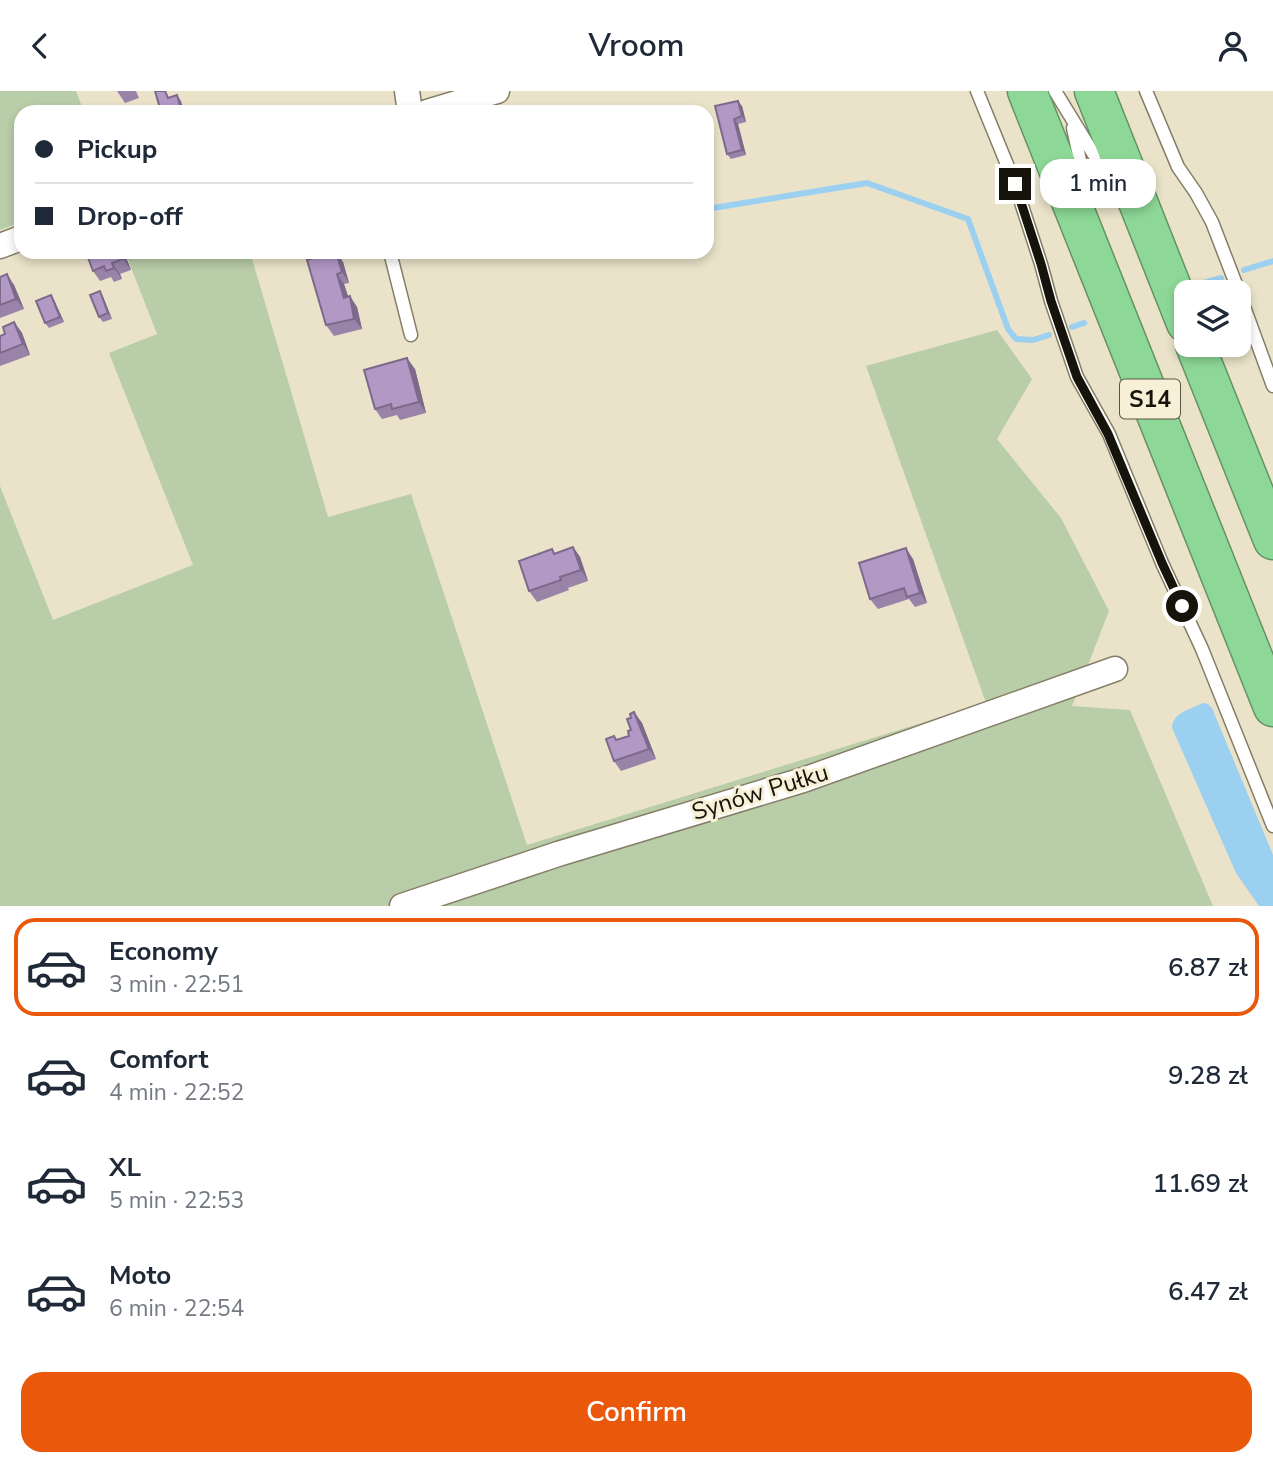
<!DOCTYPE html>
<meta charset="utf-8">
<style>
:root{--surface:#fff;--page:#f2f2f3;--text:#1f2937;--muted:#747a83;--line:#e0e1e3;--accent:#ea580c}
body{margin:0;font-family:"Nunito Sans",sans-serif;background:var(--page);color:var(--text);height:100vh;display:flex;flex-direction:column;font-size:26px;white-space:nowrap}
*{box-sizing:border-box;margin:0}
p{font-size:23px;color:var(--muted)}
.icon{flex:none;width:38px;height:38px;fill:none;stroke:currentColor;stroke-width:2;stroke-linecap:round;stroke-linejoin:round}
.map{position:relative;height:815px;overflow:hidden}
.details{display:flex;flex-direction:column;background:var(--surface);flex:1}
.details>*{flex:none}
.top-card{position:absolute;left:14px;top:14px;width:700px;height:154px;border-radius:21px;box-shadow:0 4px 10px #0003;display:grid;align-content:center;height:154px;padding:0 21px;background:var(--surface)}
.tools{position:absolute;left:1174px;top:189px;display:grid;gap:14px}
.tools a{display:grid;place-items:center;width:77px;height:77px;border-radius:14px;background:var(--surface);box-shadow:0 4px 10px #0003;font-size:35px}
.end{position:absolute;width:32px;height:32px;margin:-16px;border:9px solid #16130a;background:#fff;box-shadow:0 0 0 4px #fff}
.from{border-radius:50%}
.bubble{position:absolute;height:49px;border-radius:21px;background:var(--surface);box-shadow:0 4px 10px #0003;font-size:23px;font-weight:600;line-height:49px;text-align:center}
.top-card b{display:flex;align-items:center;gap:24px;height:66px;font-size:26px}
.top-card b+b{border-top:2px solid var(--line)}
.top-card i{width:18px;height:18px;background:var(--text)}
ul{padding:12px 0 0;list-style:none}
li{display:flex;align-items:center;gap:21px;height:98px;margin:0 14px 10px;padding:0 7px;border:4px solid transparent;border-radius:21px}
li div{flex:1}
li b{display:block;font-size:26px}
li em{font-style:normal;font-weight:600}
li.on{border-color:var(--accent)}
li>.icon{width:63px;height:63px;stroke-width:1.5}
.primary-button{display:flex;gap:14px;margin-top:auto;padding:14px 21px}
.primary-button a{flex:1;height:80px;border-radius:21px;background:var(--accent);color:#fff;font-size:28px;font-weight:600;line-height:80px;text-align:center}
header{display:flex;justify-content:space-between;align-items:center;height:91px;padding:0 21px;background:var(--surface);font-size:32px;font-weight:600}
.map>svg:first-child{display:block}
.green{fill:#b9cda9}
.water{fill:#9cd0f0}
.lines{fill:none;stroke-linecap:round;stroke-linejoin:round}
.stream{stroke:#9cd0f0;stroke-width:6}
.service-casing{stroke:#857e67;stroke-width:15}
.minor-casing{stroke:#857e67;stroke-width:27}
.motorway-casing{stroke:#639365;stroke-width:41}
.service{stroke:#fff;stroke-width:12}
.minor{stroke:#fff;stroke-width:24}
.motorway{stroke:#8dd896;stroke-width:38}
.wall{fill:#9983a9}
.shaded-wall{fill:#7d6a8a}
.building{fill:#b298c5;stroke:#7d6a8a;stroke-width:2}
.route{stroke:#16130a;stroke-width:9}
.labels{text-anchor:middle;stroke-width:6;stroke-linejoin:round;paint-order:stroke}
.shield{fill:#f7f0d6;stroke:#5a5547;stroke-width:2}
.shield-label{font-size:23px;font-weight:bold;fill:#16130a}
.street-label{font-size:24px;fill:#16130a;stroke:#f7f0d6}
</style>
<header><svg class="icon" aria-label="back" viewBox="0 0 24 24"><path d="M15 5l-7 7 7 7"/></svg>Vroom<svg class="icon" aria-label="person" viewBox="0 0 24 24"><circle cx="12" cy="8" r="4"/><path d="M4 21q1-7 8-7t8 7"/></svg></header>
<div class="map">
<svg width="1273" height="815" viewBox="0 0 1273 815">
<rect width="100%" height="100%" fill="#eae3c9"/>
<g class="green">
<polygon points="0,0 76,0 84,21 21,21 21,131 0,139"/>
<polygon points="125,161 250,161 328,426 411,403 527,754 986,612 866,275 997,239 1032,288 997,348 1061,427 1109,520 1072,615 1130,619 1213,815 0,815 0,395 53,529 193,474 109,262 157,243"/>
</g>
<path class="water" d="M 1203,612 L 1208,613 L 1212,617 L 1273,764 L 1273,815 L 1259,815 L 1236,782 L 1172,637 C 1172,622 1191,618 1203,612 Z"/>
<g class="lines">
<g class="stream">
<polyline points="707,118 867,92 968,128 1008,238 1016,248 1033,249 1049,244"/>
<polyline points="1244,179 1273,170"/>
<polyline points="1204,192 1221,187"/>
<polyline points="1072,236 1084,232"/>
</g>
<defs>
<g id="service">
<polyline points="977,0 1015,93 1041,173 1051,210 1077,286 1109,343 1162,472 1202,558 1273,735"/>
<polyline points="1055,0 1115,98"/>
<polyline points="1146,0 1178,76 1196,102 1212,131 1239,201"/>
<polyline points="1073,37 1089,111"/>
<polyline points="390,161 411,244"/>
<polyline points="1239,202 1273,295"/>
</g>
<g id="minor">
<polyline points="407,0 410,21"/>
<polyline points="427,21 497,0"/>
<polyline points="0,155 21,147"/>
<polyline points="402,815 558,763 803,689 1115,578"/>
</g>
<g id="motorway">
<polyline points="1027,0 1273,616"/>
<polyline points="1094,0 1186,232"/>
<polyline points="1195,254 1273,449"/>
</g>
</defs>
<use href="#service" class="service-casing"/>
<use href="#minor" class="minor-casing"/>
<use href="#motorway" class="motorway-casing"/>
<use href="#service" class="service"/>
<use href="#minor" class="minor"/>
<use href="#motorway" class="motorway"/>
</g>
<g class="wall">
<polygon points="117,0 136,0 139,7 125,12"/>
<polygon points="715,15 742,15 746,31 738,33 746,64 731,68 727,63"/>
<polygon points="86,161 124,161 131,179 120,183 122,188 114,191 111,186 100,190 93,180"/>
<polygon points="336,161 343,171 349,192 344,193 348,206 357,216 362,238 334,245 326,234"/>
<polygon points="0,186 14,194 24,218 0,227"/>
<polygon points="103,206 112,228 103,231 99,226"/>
<polygon points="54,209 64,231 49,237 45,232"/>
<polygon points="14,231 22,242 30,264 0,275 0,245 5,243"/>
<polygon points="415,278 426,322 400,329 397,324 382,328 375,318"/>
<polygon points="573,456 580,466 588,490 568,497 569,499 537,511 529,500 552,458 555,462"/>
<polygon points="913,468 927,512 915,516 909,508 878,518 870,508"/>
<polygon points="634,621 642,632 656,668 621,680 614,670 617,649 629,645 631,639 631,627"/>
</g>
<g class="shaded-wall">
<polygon points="177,4 181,10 184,21 182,21"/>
<polygon points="738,10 742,15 746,31 742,25"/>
<polygon points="734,28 738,33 746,64 742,59"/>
<polygon points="121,161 124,161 131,179 123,168"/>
<polygon points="336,161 343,171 349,192 342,181"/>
<polygon points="112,172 120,183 122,188 114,177"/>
<polygon points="7,183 14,194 24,218 16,208"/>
<polygon points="337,183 344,193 352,217 344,207"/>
<polygon points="100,200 103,206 112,228 108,222"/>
<polygon points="51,204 54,209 64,231 60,226"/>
<polygon points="350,205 357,216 362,238 354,228"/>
<polygon points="14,231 22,242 30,264 23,253"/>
<polygon points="407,267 415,278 426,322 419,311"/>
<polygon points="573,456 580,466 588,490 581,479"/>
<polygon points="906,457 913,468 927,512 920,502"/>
<polygon points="634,621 642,632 656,668 649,658"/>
</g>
<g class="building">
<polygon points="155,0 165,0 168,7 177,4 182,21 161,21"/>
<polygon points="738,10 742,25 734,28 742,59 727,63 715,15"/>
<polygon points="86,161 121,161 123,168 112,172 114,177 106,180 104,175 93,180"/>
<polygon points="332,161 336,161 342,181 337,183 344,207 350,205 354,228 326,234 307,169"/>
<polygon points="7,183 16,208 0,214 0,186"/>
<polygon points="100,200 108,222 99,226 90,204"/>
<polygon points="51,204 60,226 45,232 36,210"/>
<polygon points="14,231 23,253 0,262 0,245 5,243 3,236"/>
<polygon points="407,267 419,311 392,318 391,313 375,318 364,279"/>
<polygon points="573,456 581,479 560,486 561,489 529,500 519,470 552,458 554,463"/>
<polygon points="906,457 920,502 907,506 904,497 870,508 859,472"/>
<polygon points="634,621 649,658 614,670 606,648 614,645 616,649 629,645 628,640 631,639 627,628 631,627 630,623"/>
</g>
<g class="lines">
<polyline class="route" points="1015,93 1041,173 1051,210 1077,286 1108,343 1162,472 1182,515"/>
</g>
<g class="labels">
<rect class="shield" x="1120" y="288.5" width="60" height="39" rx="5"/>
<g class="shield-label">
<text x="1150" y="316">S14</text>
</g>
<g class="street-label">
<text transform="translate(760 701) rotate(-17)" y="8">Synów Pułku</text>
</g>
</g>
</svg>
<div class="tools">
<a><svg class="icon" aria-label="layers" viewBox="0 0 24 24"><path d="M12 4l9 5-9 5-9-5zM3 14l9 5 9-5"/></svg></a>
</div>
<i class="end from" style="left:1182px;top:515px"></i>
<i class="end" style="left:1015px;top:93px"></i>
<div class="bubble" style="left:1040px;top:68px;width:116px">1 min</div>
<div class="top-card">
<b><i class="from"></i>Pickup</b>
<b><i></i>Drop-off</b>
</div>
</div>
<section class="details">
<ul>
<li class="on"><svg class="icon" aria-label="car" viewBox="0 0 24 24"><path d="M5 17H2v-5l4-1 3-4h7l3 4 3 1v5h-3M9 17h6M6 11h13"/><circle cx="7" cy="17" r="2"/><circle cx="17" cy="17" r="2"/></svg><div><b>Economy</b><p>3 min · 22:51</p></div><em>6.87 zł</em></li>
<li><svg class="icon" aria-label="car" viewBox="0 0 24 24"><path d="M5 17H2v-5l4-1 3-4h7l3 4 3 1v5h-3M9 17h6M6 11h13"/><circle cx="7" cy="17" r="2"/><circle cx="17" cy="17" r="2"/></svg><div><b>Comfort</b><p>4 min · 22:52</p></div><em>9.28 zł</em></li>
<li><svg class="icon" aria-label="car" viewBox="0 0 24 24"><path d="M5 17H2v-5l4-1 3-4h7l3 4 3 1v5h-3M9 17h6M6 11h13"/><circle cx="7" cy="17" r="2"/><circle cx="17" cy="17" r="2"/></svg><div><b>XL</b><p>5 min · 22:53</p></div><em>11.69 zł</em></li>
<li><svg class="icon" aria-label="car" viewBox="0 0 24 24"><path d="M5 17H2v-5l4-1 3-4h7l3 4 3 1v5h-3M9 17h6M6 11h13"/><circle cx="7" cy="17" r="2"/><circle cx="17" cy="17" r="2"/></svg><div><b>Moto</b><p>6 min · 22:54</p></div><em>6.47 zł</em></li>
</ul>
<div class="primary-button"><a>Confirm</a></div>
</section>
